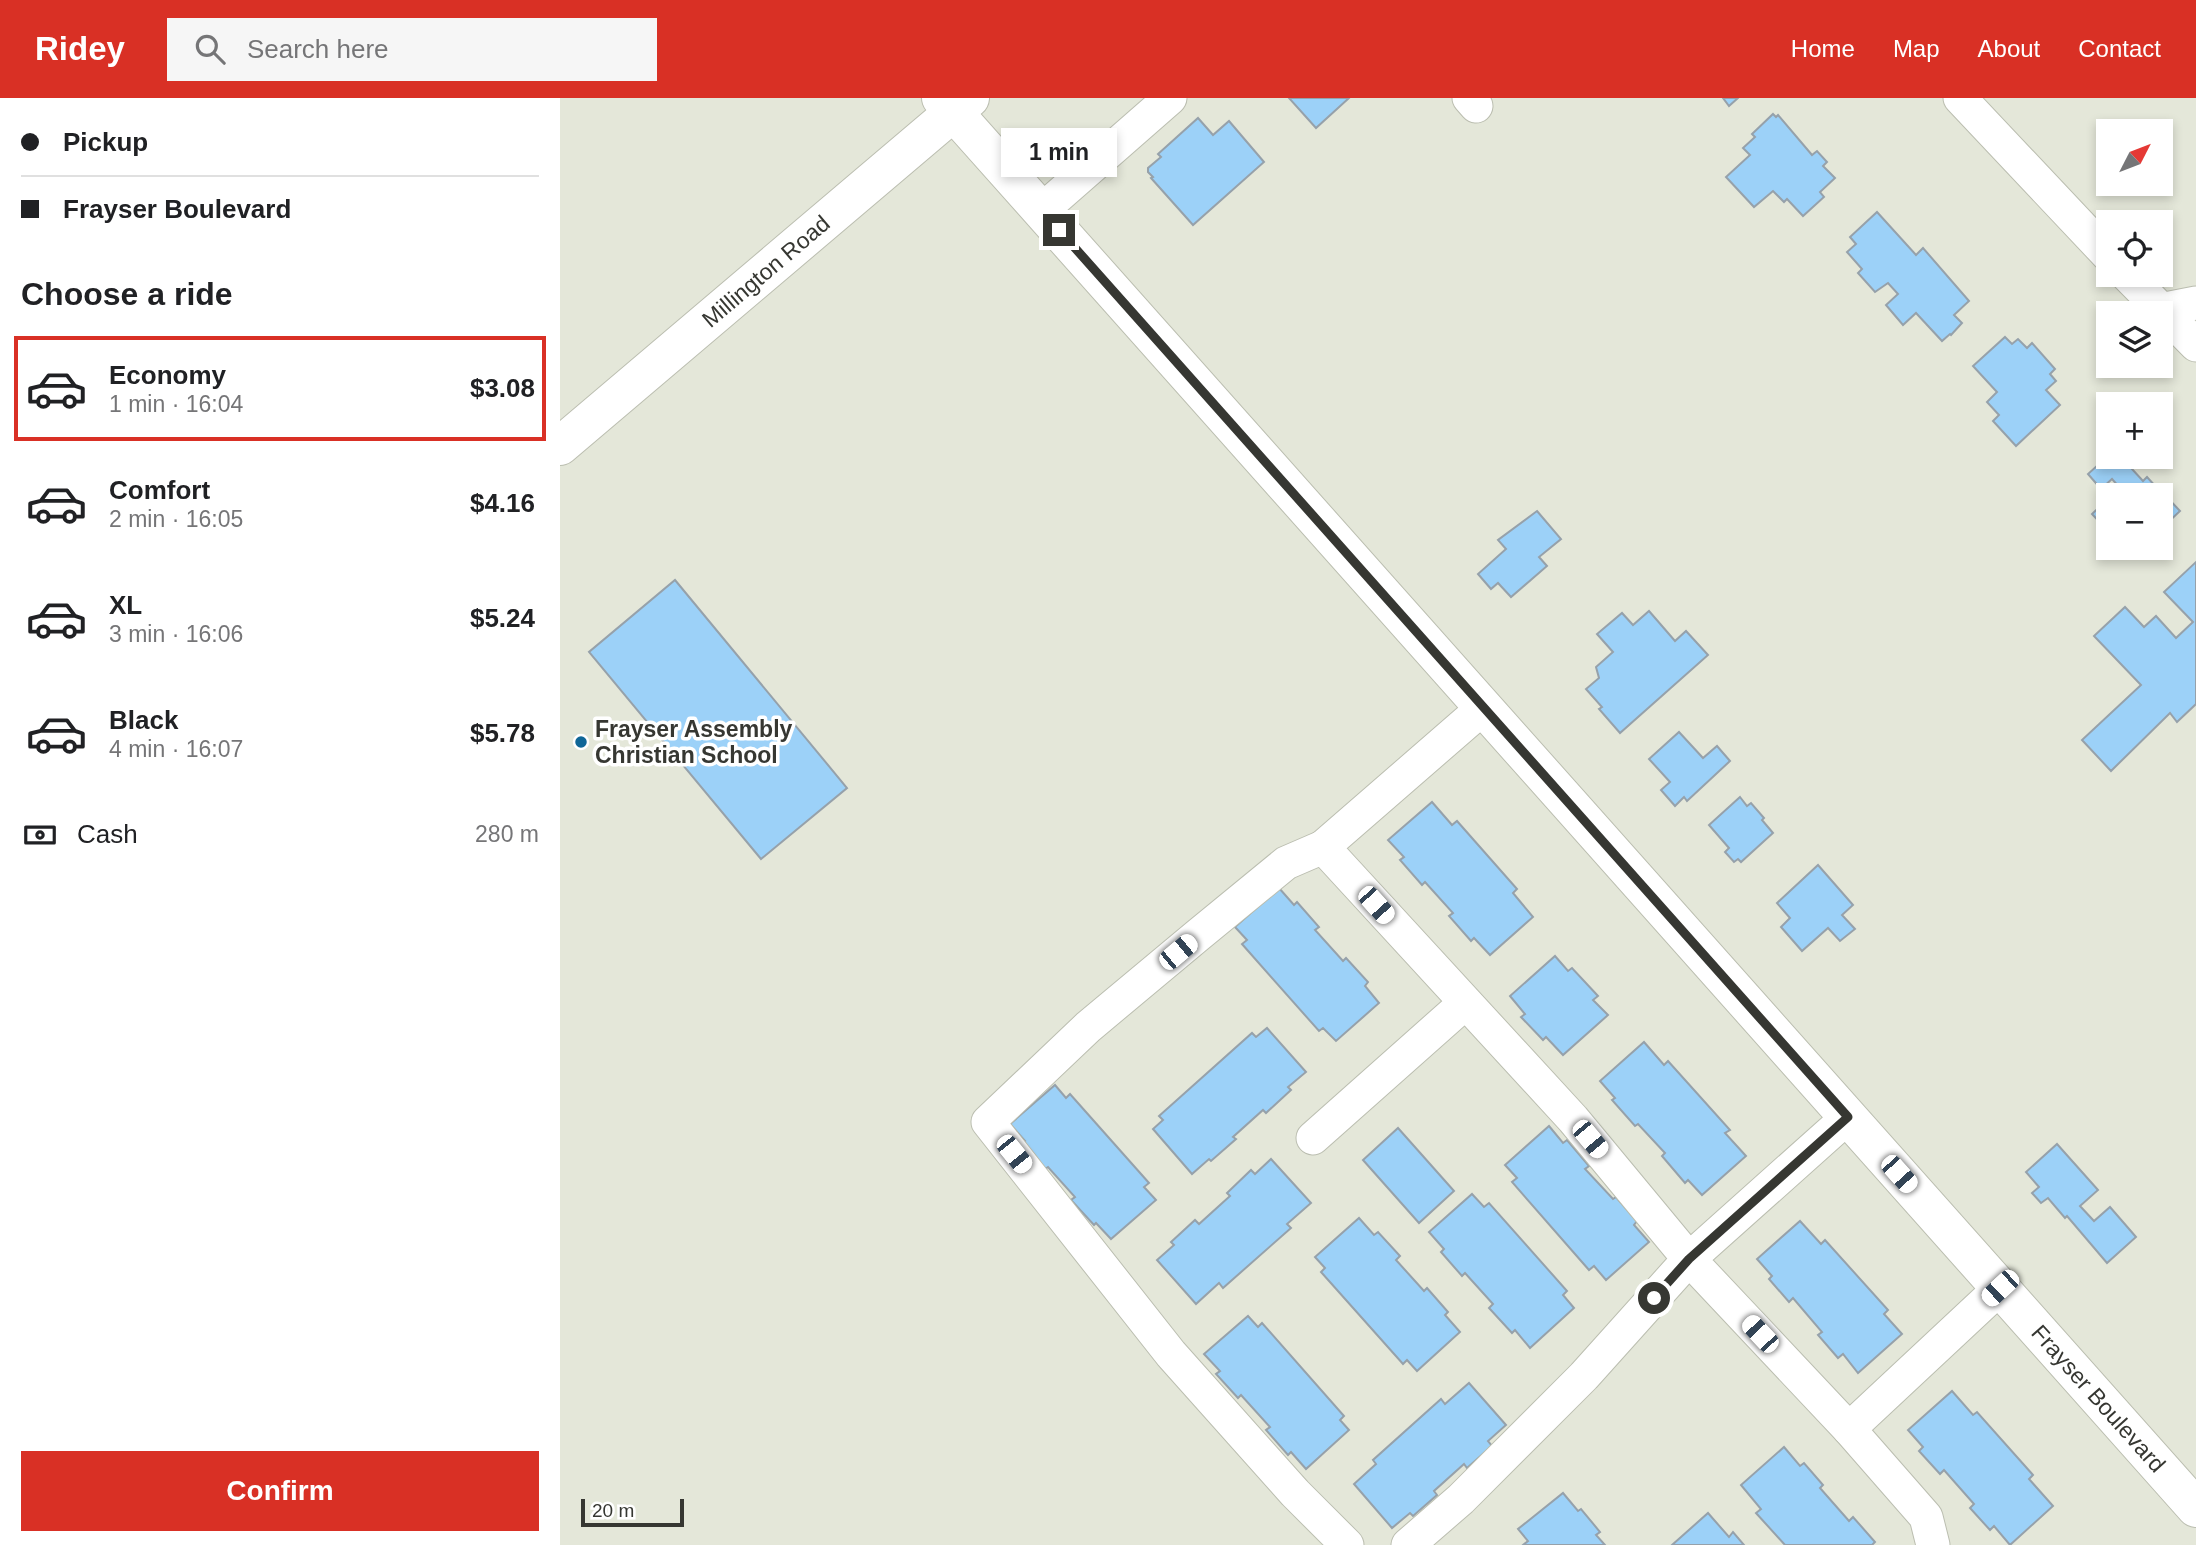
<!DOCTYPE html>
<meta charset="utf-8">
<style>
:root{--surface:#fff;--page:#f6f6f6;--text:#202124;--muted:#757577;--line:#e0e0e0;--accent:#d93025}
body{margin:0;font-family:Arial,sans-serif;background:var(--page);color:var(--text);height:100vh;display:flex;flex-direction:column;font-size:26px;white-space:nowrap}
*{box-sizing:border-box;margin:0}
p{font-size:23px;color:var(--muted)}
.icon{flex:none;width:38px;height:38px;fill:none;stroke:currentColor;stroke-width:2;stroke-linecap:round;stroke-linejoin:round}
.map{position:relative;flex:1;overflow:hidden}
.drawer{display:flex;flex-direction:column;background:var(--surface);width:560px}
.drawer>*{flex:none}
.guide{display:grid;align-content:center;height:154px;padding:0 21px;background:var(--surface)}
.needle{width:46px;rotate:48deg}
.buttons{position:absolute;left:1536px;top:21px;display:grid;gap:14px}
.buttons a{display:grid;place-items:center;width:77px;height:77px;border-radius:0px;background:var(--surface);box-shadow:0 4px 10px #0003;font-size:35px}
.scale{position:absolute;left:21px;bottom:18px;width:103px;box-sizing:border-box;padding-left:7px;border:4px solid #363732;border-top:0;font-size:19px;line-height:24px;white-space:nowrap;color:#363732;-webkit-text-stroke:5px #fff;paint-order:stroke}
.end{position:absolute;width:32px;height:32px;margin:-16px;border:9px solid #363732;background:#fff;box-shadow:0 0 0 4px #fff}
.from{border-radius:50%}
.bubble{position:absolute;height:49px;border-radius:0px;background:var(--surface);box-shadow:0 4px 10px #0003;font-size:23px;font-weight:600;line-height:49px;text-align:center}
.car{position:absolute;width:21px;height:42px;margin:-21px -10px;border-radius:9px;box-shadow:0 0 5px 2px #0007;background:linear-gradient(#fff 24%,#345 0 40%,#fff 0 76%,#345 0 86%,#fff 0)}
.guide b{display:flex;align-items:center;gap:24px;height:66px;font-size:26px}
.guide b+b{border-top:2px solid var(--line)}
.guide i{width:18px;height:18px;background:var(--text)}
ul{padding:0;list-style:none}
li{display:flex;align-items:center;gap:21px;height:105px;margin:0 14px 10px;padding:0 7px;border:4px solid transparent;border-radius:0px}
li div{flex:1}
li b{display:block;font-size:26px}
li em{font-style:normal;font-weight:600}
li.selected{border-color:var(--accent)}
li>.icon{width:63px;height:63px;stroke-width:1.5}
h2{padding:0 21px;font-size:32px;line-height:84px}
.pay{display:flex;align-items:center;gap:18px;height:77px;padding:0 21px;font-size:26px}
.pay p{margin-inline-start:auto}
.cta{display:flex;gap:14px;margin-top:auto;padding:14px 21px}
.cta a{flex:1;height:80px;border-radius:0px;background:var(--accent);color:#fff;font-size:28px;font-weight:600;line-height:80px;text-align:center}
header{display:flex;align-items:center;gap:42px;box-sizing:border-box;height:98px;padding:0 35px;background:var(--accent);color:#fff}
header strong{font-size:33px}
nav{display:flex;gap:38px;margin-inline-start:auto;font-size:24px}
.search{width:490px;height:63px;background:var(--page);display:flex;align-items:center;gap:18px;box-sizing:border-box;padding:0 24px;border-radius:0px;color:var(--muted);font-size:26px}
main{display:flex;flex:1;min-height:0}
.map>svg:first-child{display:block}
.building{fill:#9cd1f8;stroke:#96a1aa;stroke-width:2}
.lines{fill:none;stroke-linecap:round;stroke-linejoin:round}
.minor-casing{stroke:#bbbeb0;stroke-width:35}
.major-casing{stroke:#bbbeb0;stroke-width:40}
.minor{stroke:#fff;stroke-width:33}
.major{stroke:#fff;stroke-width:38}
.route{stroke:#363732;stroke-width:9}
.poi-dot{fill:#0f6697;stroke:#fff;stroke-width:2.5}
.labels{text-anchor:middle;stroke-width:7;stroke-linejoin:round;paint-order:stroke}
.street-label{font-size:23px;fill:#363732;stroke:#fff}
.poi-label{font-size:23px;font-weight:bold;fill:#363732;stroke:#fff;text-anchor:start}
</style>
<header>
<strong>Ridey</strong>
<div class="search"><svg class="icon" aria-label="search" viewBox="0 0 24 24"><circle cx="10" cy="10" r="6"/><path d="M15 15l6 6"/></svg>Search here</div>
<nav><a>Home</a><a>Map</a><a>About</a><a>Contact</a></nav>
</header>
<main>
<section class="drawer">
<div class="guide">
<b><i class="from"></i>Pickup</b>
<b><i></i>Frayser Boulevard</b>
</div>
<h2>Choose a ride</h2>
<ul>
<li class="selected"><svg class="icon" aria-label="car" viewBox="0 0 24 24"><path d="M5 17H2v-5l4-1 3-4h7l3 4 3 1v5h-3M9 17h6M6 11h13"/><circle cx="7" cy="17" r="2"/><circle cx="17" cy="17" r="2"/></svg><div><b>Economy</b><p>1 min · 16:04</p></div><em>$3.08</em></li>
<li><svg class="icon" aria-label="car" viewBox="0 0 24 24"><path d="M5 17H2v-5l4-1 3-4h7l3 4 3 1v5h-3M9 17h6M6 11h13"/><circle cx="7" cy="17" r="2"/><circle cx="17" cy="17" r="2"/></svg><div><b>Comfort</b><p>2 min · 16:05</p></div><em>$4.16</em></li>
<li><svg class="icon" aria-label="car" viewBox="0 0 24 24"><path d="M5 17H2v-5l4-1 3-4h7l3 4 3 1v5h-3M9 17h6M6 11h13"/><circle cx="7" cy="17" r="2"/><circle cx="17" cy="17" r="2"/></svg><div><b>XL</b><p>3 min · 16:06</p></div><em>$5.24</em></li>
<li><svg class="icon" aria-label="car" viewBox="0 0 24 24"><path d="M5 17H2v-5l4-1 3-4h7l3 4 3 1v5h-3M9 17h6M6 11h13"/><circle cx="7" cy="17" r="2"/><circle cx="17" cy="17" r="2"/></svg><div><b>Black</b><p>4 min · 16:07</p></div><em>$5.78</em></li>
</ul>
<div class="pay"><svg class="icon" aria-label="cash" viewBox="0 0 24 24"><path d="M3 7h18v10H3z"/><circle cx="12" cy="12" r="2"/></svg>Cash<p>280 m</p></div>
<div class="cta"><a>Confirm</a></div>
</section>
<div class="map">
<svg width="1636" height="1447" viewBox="0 0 1636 1447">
<rect width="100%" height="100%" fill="#e4e7d9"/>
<g class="building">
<polygon points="729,0 789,0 756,30"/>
<polygon points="1163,0 1178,0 1169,8"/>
<polygon points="1213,16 1216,19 1218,17 1252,57 1257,53 1267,64 1263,68 1275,80 1260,94 1264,99 1243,118 1227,101 1224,104 1213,93 1194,109 1166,79 1190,57 1183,50 1195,39 1192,36"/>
<polygon points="638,20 653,37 669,23 704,64 633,127 591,80 593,79 588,74 588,70 601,59 598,56"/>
<polygon points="1317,114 1356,157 1363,150 1409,203 1394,217 1402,225 1391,237 1390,236 1382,243 1356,215 1343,227 1326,207 1338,196 1328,185 1315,194 1298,175 1302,171 1287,154 1296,146 1290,139"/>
<polygon points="1445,239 1452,246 1458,241 1467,250 1472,245 1495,271 1490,276 1496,283 1486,292 1500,307 1456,348 1433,323 1439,317 1427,304 1437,294 1413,268"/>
<polygon points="1549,357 1549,359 1561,359 1583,383 1587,379 1597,390 1594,393 1597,397 1552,397 1560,390 1552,381 1541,391 1528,376"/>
<polygon points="1605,397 1620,413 1601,431 1601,401"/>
<polygon points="1549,400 1549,432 1548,433 1532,416"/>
<polygon points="977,413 1001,441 979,459 987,468 951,499 938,485 931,491 918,476 946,451 938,442"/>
<polygon points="1636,464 1636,606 1617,624 1610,615 1551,673 1522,642 1581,587 1534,538 1565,509 1584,529 1596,518 1616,540 1633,524 1604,494"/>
<polygon points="115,482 287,690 201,761 29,554"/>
<polygon points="1089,513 1115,543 1126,533 1148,557 1060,635 1039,611 1042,609 1026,591 1039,580 1036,569 1053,554 1037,536 1062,515 1073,527"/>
<polygon points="1119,634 1143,660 1157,648 1170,663 1127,703 1124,699 1115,708 1101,692 1110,684 1089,661"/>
<polygon points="1180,699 1187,708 1191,705 1204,720 1202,722 1213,735 1181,764 1178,761 1174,764 1165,754 1169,750 1149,727"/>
<polygon points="872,704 892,727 897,723 957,791 953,795 973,819 930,857 914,840 911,843 889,818 893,815 865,784 862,787 840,762 844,759 828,742"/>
<polygon points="1258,767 1293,807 1282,817 1295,831 1280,843 1268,830 1242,853 1221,829 1230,820 1217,805"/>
<polygon points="719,790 734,807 737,804 759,829 755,832 783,863 786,860 808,884 805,888 819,905 776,943 763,930 759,933 682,846 687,842 675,829"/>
<polygon points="995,858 1008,873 1012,870 1038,898 1033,902 1048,917 1003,957 986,939 983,942 961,919 965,916 950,898"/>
<polygon points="707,930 746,974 728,989 731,992 706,1015 703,1012 673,1039 676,1041 651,1063 649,1061 632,1076 593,1031 603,1022 599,1018 692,935 696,939"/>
<polygon points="1084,944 1104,967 1108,963 1170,1032 1165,1035 1186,1058 1142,1097 1128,1082 1125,1085 1102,1058 1105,1055 1078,1026 1075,1028 1052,1002 1055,1000 1040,983"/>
<polygon points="495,987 506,1000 510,996 589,1085 584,1089 596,1102 551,1141 536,1125 534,1127 511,1102 515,1099 488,1069 485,1071 462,1046 465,1043 450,1026"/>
<polygon points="989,1028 1003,1045 1007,1042 1029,1068 1025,1071 1053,1101 1056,1099 1077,1123 1074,1127 1089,1144 1046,1182 1034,1168 1029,1172 952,1084 957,1080 945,1067"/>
<polygon points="838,1030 894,1093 859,1125 803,1062"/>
<polygon points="1497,1046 1538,1092 1520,1108 1534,1123 1550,1109 1576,1139 1547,1165 1507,1118 1505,1120 1488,1100 1481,1105 1472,1095 1479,1089 1466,1074"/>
<polygon points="711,1061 751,1105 727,1126 731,1130 663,1190 659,1185 636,1206 597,1162 614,1147 611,1144 635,1122 639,1126 670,1098 667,1095 691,1072 695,1076"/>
<polygon points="912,1096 924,1109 929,1105 1007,1193 1003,1197 1014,1210 970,1250 955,1232 952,1235 929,1210 933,1206 905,1175 902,1178 881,1154 884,1151 869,1134"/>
<polygon points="799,1120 814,1137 818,1134 840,1158 836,1162 864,1193 867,1190 888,1214 885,1217 900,1234 857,1273 847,1262 843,1266 761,1174 765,1170 755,1159"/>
<polygon points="1240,1123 1261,1146 1265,1142 1328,1212 1324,1216 1342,1236 1298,1275 1283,1256 1278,1260 1258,1237 1262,1234 1233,1200 1229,1204 1209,1181 1212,1178 1197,1161"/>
<polygon points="688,1218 698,1229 702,1225 784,1318 780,1322 789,1332 746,1371 731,1354 728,1357 706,1332 710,1329 681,1297 678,1300 656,1276 660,1273 644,1256"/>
<polygon points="909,1285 946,1327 928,1343 932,1348 907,1370 904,1366 874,1393 877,1397 853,1418 850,1415 832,1430 794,1386 816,1366 813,1362 881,1301 885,1306"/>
<polygon points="1392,1293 1413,1317 1417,1314 1473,1377 1469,1381 1493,1408 1450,1447 1434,1428 1430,1432 1410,1410 1414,1406 1384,1372 1380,1376 1359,1353 1363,1349 1348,1332"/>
<polygon points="1224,1349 1240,1368 1244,1365 1263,1387 1260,1390 1289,1423 1293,1419 1315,1444 1312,1447 1225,1447 1196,1415 1201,1411 1181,1387"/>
<polygon points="1003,1395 1018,1413 1021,1411 1040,1434 1036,1437 1045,1447 963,1447 968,1443 958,1431"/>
<polygon points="1148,1415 1169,1439 1173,1434 1184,1447 1112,1447"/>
</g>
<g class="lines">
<defs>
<g id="minor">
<polyline points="909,0 916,8"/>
<polyline points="1400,0 1549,158"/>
<polyline points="481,113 610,0"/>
<polyline points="1567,177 1636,247"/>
<polyline points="1600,212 1636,205"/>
<polyline points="763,749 726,765 637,838 528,929 428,1024 611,1256 735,1395 787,1447"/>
<polyline points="1288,1019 1129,1161 1289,1331 1440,1190"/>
<polyline points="753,1040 905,905"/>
<polyline points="1289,1331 1366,1419 1373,1447"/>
<polyline points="848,1447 901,1401 1024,1278 1129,1161 1013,1021 763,749 923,610"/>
</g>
<g id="major">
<path id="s1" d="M 381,0 L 1636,1410"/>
<path id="s2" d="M 0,348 L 410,0"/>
</g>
</defs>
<use href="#minor" class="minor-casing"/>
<use href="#major" class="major-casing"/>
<use href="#minor" class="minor"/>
<use href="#major" class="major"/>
</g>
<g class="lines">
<polyline class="route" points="499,132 1288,1019 1129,1161 1094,1200"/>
</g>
<circle class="poi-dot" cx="21" cy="644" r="7"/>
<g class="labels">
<g class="street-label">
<text dy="8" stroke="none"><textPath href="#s2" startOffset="270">Millington Road</textPath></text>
<text dy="8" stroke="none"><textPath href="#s1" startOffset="1741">Frayser Boulevard</textPath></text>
</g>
<g class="poi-label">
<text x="35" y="639">Frayser Assembly<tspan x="35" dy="26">Christian School</tspan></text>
</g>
</g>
</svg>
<div class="buttons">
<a><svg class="needle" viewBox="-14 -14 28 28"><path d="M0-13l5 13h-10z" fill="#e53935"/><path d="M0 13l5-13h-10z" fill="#757577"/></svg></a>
<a><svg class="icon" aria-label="locate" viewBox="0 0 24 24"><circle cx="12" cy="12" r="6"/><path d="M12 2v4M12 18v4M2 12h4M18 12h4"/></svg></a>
<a><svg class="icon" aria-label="layers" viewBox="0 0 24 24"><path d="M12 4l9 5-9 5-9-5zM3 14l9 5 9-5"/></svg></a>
<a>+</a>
<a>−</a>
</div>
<div class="scale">20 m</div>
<i class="end from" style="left:1094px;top:1200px"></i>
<i class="end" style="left:499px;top:132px"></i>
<div class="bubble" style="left:441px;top:30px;width:116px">1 min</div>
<i class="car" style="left:816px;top:807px;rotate:138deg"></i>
<i class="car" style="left:618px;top:854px;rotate:50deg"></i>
<i class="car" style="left:1030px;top:1041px;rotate:140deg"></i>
<i class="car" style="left:454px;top:1056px;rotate:141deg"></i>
<i class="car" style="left:1339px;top:1076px;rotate:138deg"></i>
<i class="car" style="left:1440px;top:1190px;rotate:227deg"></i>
<i class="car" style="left:1200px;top:1236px;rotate:317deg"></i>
</div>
</main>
